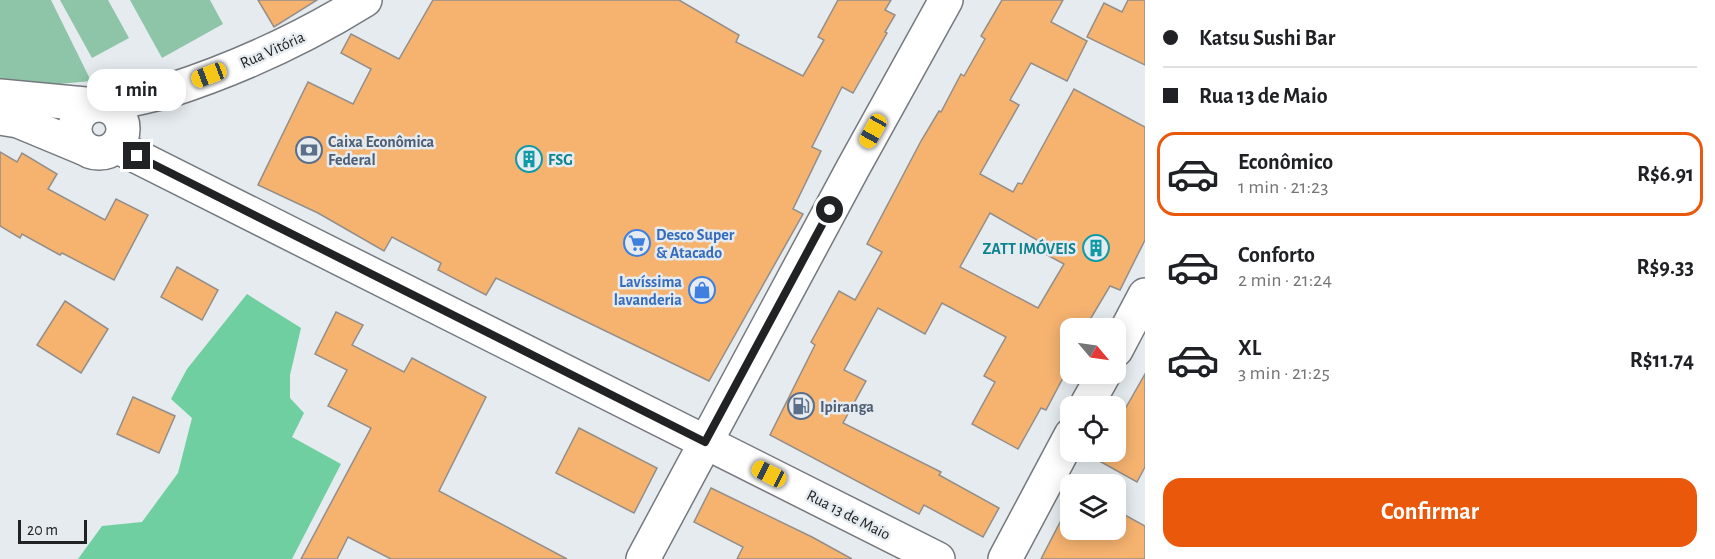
<!DOCTYPE html>
<html lang="pt">
<meta charset="utf-8">
<style>
:root{--surface:#fff;--page:#f6f6f6;--text:#202124;--muted:#757577;--line:#e0e0e0;--accent:#ea580c}
body{margin:0;font-family:"Alegreya Sans",sans-serif;background:var(--page);color:var(--text);height:100vh;display:flex;flex-direction:column;font-size:22px;white-space:nowrap}
*{box-sizing:border-box;margin:0}
p{font-size:20px;color:var(--muted)}
.icon{flex:none;width:33px;height:33px;fill:none;stroke:currentColor;stroke-width:2;stroke-linecap:round;stroke-linejoin:round}
.map{position:relative;flex:1;overflow:hidden}
.sheet{display:flex;flex-direction:column;background:var(--surface);width:570px}
.sheet>*{flex:none}
.top-card{display:grid;align-content:center;height:132px;padding:0 18px;background:var(--surface)}
.needle{width:39px;rotate:119deg}
.controls{position:absolute;left:1060px;top:318px;display:grid;gap:12px}
.controls a{display:grid;place-items:center;width:66px;height:66px;border-radius:12px;background:var(--surface);box-shadow:0 3px 15px #0003;font-size:30px}
.scale{position:absolute;left:18px;bottom:15px;width:69px;box-sizing:border-box;padding-left:6px;border:3px solid #202224;border-top:0;font-size:16px;line-height:21px;white-space:nowrap;color:#202224;-webkit-text-stroke:4px #e5ebef;paint-order:stroke}
.end{position:absolute;width:27px;height:27px;margin:-14px;border:8px solid #202224;background:#fff;box-shadow:0 0 0 3px #fff}
.from{border-radius:50%}
.bubble{position:absolute;height:42px;border-radius:18px;background:var(--surface);box-shadow:0 3px 15px #0003;font-size:20px;font-weight:600;line-height:42px;text-align:center}
.car{position:absolute;width:18px;height:36px;margin:-18px -9px;border-radius:8px;box-shadow:0 0 4px 2px #0007;background:linear-gradient(#f5c518 24%,#345 0 40%,#f5c518 0 76%,#345 0 86%,#f5c518 0)}
.top-card b{display:flex;align-items:center;gap:21px;height:57px;font-size:22px}
.top-card b+b{border-top:2px solid var(--line)}
.top-card i{width:15px;height:15px;background:var(--text)}
ul{padding:0;list-style:none}
li{display:flex;align-items:center;gap:18px;height:84px;margin:0 12px 9px;padding:0 6px;border:3px solid transparent;border-radius:18px}
li div{flex:1}
li b{display:block;font-size:22px}
li em{font-style:normal;font-weight:600}
li.current{border-color:var(--accent)}
li>.icon{width:54px;height:54px;stroke-width:1.5}
.button{display:flex;gap:12px;margin-top:auto;padding:12px 18px}
.button a{flex:1;height:69px;border-radius:18px;background:var(--accent);color:#fff;font-size:24px;font-weight:600;line-height:69px;text-align:center}
main{display:flex;flex:1;min-height:0}
.map>svg:first-child{display:block}
.green{fill:#8ec5a8}
.forest{fill:#6fcfa0}
.building{fill:#f6b370;stroke:#938e8a;stroke-width:1.5;fill-rule:evenodd}
.lines{fill:none;stroke-linecap:round;stroke-linejoin:round}
.tertiary-casing{stroke:#75797e;stroke-width:36}
.secondary-casing{stroke:#75797e;stroke-width:36}
.tertiary{stroke:#fff;stroke-width:33}
.secondary{stroke:#fff;stroke-width:33}
.route{stroke:#202224;stroke-width:8}
.labels{text-anchor:middle;stroke-width:5;stroke-linejoin:round;paint-order:stroke}
.street-label{font-size:16px;fill:#202224;stroke:#e5ebef}
.service-label{font-size:16px;font-weight:bold;fill:#4e5e75;stroke:#e5ebef;text-anchor:start}
.culture-label{font-size:16px;font-weight:bold;fill:#0d838f;stroke:#e5ebef;text-anchor:start}
.shop-label{font-size:16px;font-weight:bold;fill:#366cbe;stroke:#e5ebef;text-anchor:start}
</style>
<main>
<div class="map">
<svg width="1145" height="559" viewBox="0 0 1145 559">
<rect width="100%" height="100%" fill="#e5ebef"/>
<g class="green">
<polygon points="0,0 51,0 91,81 37,86 0,80"/>
<polygon points="60,0 108,0 129,38 92,58"/>
<polygon points="130,0 210,0 223,24 162,58"/>
</g>
<polygon class="forest" points="247,294 301,328 290,375 290,398 304,413 292,437 341,464 292,559 78,559 102,526 142,522 178,473 192,418 171,399 187,369"/>
<g class="building">
<polygon points="258,0 317,0 274,27"/>
<polygon points="433,0 679,0 739,35 736,42 803,76 824,40 818,37 838,0 891,0 885,10 895,15 885,32 887,33 853,93 842,87 812,147 821,151 793,209 803,214 709,381 496,278 486,295 438,270 441,263 392,237 384,251 318,213 258,185 308,82 353,104 371,69 341,53 351,34 399,59"/>
<path d="M 1002,0 L 1063,0 L 1051,22 L 1087,41 L 1067,81 L 1031,63 L 1010,100 L 1019,105 L 980,174 L 1013,192 L 1018,183 L 1022,184 L 1074,89 L 1145,127 L 1145,240 L 1120,290 L 1110,286 L 1085,328 L 1071,328 L 1071,361 L 1063,375 L 1064,376 L 1046,410 L 1041,408 L 1018,449 L 972,424 L 995,382 L 984,376 L 1006,337 L 942,303 L 925,334 L 878,308 L 844,370 L 866,381 L 843,423 L 941,472 L 939,475 L 999,508 L 983,537 L 924,505 L 919,514 L 770,435 L 815,345 L 811,342 L 839,291 L 855,300 L 882,252 L 867,244 L 921,141 L 939,111 L 941,112 L 961,74 L 964,76 L 985,39 L 981,36 ZM 990,213 L 1051,248 L 1047,255 L 1064,264 L 1038,308 L 960,267 Z"/>
<polygon points="1128,0 1145,0 1145,65 1087,37 1104,3 1122,12"/>
<polygon points="0,152 17,162 22,153 57,174 48,189 105,220 116,199 148,215 114,280 62,253 60,255 22,234 20,238 0,226"/>
<polygon points="177,267 218,290 202,320 161,297"/>
<polygon points="65,301 108,329 81,373 37,345"/>
<polygon points="336,312 363,325 352,345 404,372 412,358 486,397 439,491 567,559 391,559 348,537 337,559 301,559 371,428 328,406 347,370 315,354"/>
<polygon points="1145,374 1145,467 1137,482 1083,452 1116,452 1116,425"/>
<polygon points="133,397 175,416 159,453 117,434"/>
<polygon points="579,428 657,468 634,513 556,473"/>
<polygon points="711,488 812,537 852,559 737,559 743,547 694,522"/>
<polygon points="1071,501 1071,530 1116,530 1116,510 1145,526 1145,559 1041,559"/>
</g>
<g class="lines">
<defs>
<path id="tertiary" d="M 104,105 C 125,101 147,97 168,91 C 236,69 304,38 365,0"/>
<g id="secondary">
<polyline points="0,96 96,105"/>
<circle cx="99" cy="129" r="24"/>
<polyline points="0,118 18,121 83,148"/>
<polyline points="116,146 938,559"/>
<polyline points="1116,350 1145,295"/>
<polyline points="1086,406 1104,374"/>
<polyline points="643,559 853,168 946,0"/>
<polyline points="1005,559 1071,435"/>
</g>
</defs>
<use href="#tertiary" class="tertiary-casing"/>
<use href="#secondary" class="secondary-casing"/>
<use href="#tertiary" class="tertiary"/>
<use href="#secondary" class="secondary"/>
</g>
<g class="lines">
<polyline class="route" points="137,156 705,442 830,210"/>
</g>
<defs>
<symbol id="bank-ring" viewBox="-11 -11 22 22"><circle r="9.5" fill="#e5ebef" stroke="#5c6f8a" stroke-width="1.5"/><path d="M-6-4H6V4H-6ZM0-2.3a2.3 2.3 0 1 0 0 4.6a2.3 2.3 0 1 0 0-4.6Z" fill="#5c6f8a"/></symbol>
<symbol id="building-ring" viewBox="-11 -11 22 22"><circle r="9.5" fill="#e5ebef" stroke="#0f9aa8" stroke-width="1.5"/><path d="M-4-6H4V6H1V3H-1V6H-4ZM-2.5-4.3h1.7v1.8h-1.7ZM.8-4.3h1.7v1.8H.8ZM-2.5-1h1.7V.8h-1.7ZM.8-1h1.7V.8H.8Z" fill="#0f9aa8"/></symbol>
<symbol id="supermarket-ring" viewBox="-11 -11 22 22"><circle r="9.5" fill="#e5ebef" stroke="#3f7fe0" stroke-width="1.5"/><path d="M-6-5.5h2.5l.6 2H6L4.5 2H-2.5L-4.4-4H-6ZM-1.5 3.2a1.3 1.3 0 1 0 .1 0ZM3 3.2a1.3 1.3 0 1 0 .1 0Z" fill="#3f7fe0"/></symbol>
<symbol id="shop-ring" viewBox="-11 -11 22 22"><circle r="9.5" fill="#e5ebef" stroke="#3f7fe0" stroke-width="1.5"/><path d="M-5-2.5h2.3a2.7 3.5 0 0 1 5.4 0H5L5.5 6h-11ZM-1.5-2.5h3a1.5 2.3 0 0 0-3 0Z" fill="#3f7fe0"/></symbol>
<symbol id="fuel-ring" viewBox="-11 -11 22 22"><circle r="9.5" fill="#e5ebef" stroke="#5c6f8a" stroke-width="1.5"/><path d="M-5.5-6h7V0h2V4h1.3V-2.5L3-4.5l.8-.8L6-3V5H2.5V1h-1V6h-7ZM-4.2-4.7v3.2H.2V-4.7Z" fill="#5c6f8a"/></symbol>
</defs>
<g fill-rule="evenodd">
<use href="#bank-ring" x="294" y="135" width="30" height="30"/>
<use href="#building-ring" x="514" y="144" width="30" height="30"/>
<use href="#supermarket-ring" x="622" y="228" width="30" height="30"/>
<use href="#building-ring" x="1081" y="233" width="30" height="30"/>
<use href="#shop-ring" x="687" y="275" width="30" height="30"/>
<use href="#fuel-ring" x="786" y="391" width="30" height="30"/>
</g>
<g class="labels">
<g class="street-label">
<text transform="translate(272 49) rotate(-24)" y="6">Rua Vitória</text>
<text transform="translate(849 514) rotate(27)" y="6">Rua 13 de Maio</text>
</g>
<g class="service-label">
<text x="328" y="147">Caixa Econômica<tspan x="328" dy="18">Federal</tspan></text>
<text x="820" y="412">Ipiranga</text>
</g>
<g class="culture-label">
<text x="548" y="165">FSG</text>
<text x="1076" y="254" text-anchor="end">ZATT IMÓVEIS</text>
</g>
<g class="shop-label">
<text x="656" y="240">Desco Super<tspan x="656" dy="18">&amp; Atacado</tspan></text>
<text x="682" y="287" text-anchor="end">Lavíssima<tspan x="682" dy="18">lavanderia</tspan></text>
</g>
</g>
</svg>
<div class="controls">
<a><svg class="needle" viewBox="-14 -14 28 28"><path d="M0-13l5 13h-10z" fill="#e53935"/><path d="M0 13l5-13h-10z" fill="#757577"/></svg></a>
<a><svg class="icon" aria-label="locate" viewBox="0 0 24 24"><circle cx="12" cy="12" r="6"/><path d="M12 2v4M12 18v4M2 12h4M18 12h4"/></svg></a>
<a><svg class="icon" aria-label="layers" viewBox="0 0 24 24"><path d="M12 4l9 5-9 5-9-5zM3 14l9 5 9-5"/></svg></a>
</div>
<div class="scale">20 m</div>
<i class="end from" style="left:830px;top:210px"></i>
<i class="end" style="left:137px;top:156px"></i>
<div class="bubble" style="left:87px;top:69px;width:99px">1 min</div>
<i class="car" style="left:209px;top:75px;rotate:249deg"></i>
<i class="car" style="left:873px;top:131px;rotate:209deg"></i>
<i class="car" style="left:769px;top:474px;rotate:297deg"></i>
</div>
<section class="sheet">
<div class="top-card">
<b><i class="from"></i>Katsu Sushi Bar</b>
<b><i></i>Rua 13 de Maio</b>
</div>
<ul>
<li class="current"><svg class="icon" aria-label="car" viewBox="0 0 24 24"><path d="M5 17H2v-5l4-1 3-4h7l3 4 3 1v5h-3M9 17h6M6 11h13"/><circle cx="7" cy="17" r="2"/><circle cx="17" cy="17" r="2"/></svg><div><b>Econômico</b><p>1 min · 21:23</p></div><em>R$6.91</em></li>
<li><svg class="icon" aria-label="car" viewBox="0 0 24 24"><path d="M5 17H2v-5l4-1 3-4h7l3 4 3 1v5h-3M9 17h6M6 11h13"/><circle cx="7" cy="17" r="2"/><circle cx="17" cy="17" r="2"/></svg><div><b>Conforto</b><p>2 min · 21:24</p></div><em>R$9.33</em></li>
<li><svg class="icon" aria-label="car" viewBox="0 0 24 24"><path d="M5 17H2v-5l4-1 3-4h7l3 4 3 1v5h-3M9 17h6M6 11h13"/><circle cx="7" cy="17" r="2"/><circle cx="17" cy="17" r="2"/></svg><div><b>XL</b><p>3 min · 21:25</p></div><em>R$11.74</em></li>
</ul>
<div class="button"><a>Confirmar</a></div>
</section>
</main>
